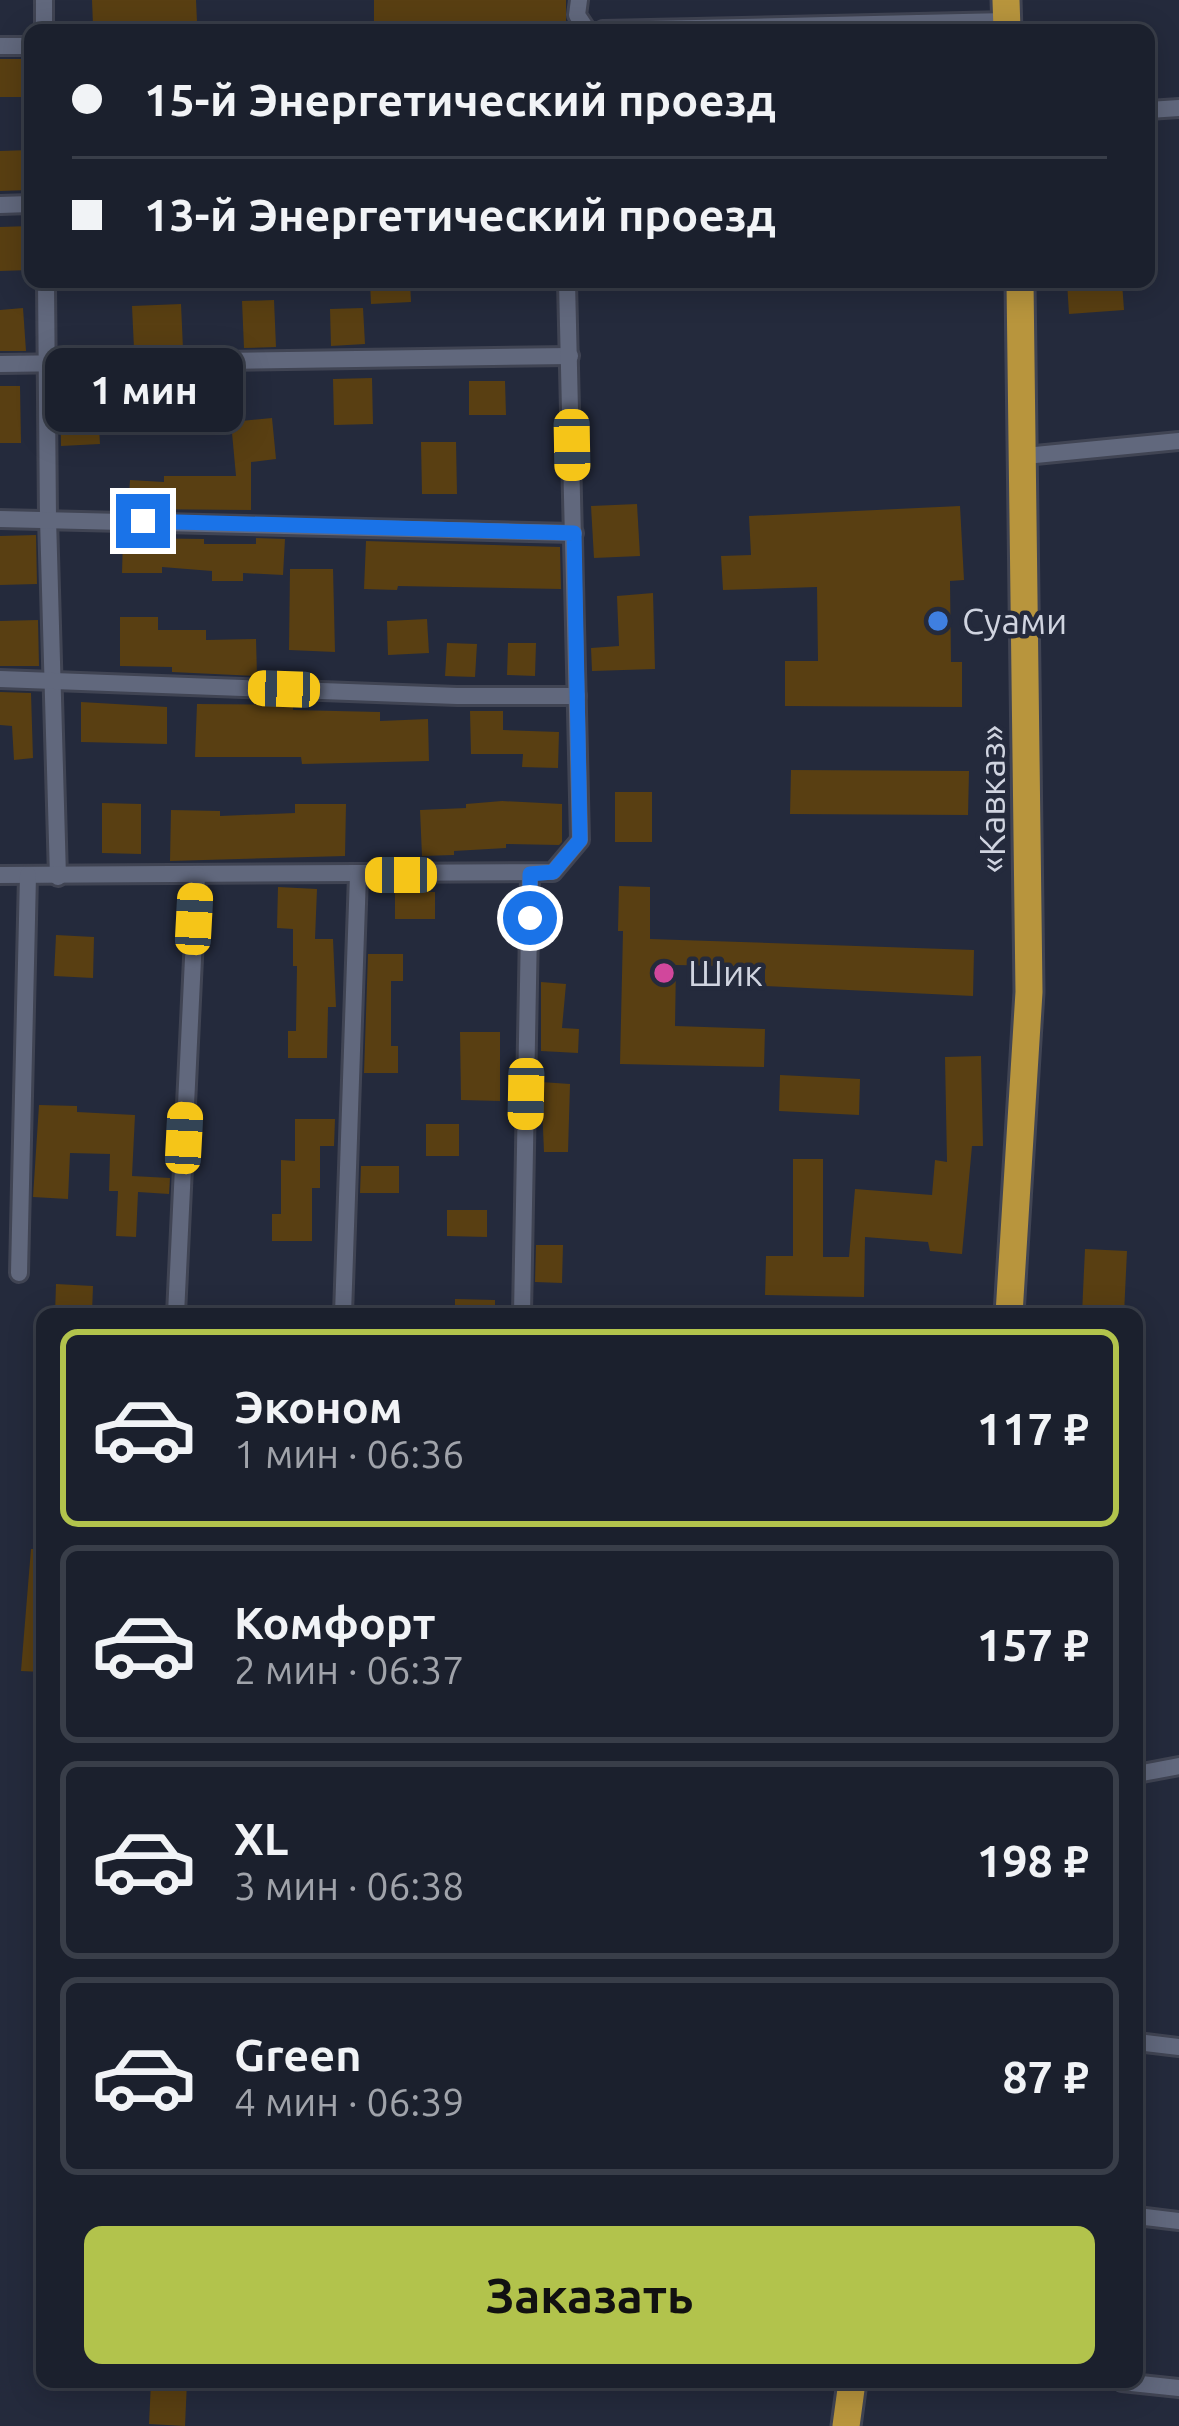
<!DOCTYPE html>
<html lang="ru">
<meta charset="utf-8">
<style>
:root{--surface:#1b202d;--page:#242835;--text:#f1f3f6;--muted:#a0a3aa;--line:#393e49;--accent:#b2c34c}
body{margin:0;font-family:Ubuntu,sans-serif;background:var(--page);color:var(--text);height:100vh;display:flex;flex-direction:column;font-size:45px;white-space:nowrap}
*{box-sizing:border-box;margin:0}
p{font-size:39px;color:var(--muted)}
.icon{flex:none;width:66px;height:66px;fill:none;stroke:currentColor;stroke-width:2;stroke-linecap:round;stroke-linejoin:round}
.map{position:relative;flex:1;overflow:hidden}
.panel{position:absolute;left:36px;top:1308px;width:1107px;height:1080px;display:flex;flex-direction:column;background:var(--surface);border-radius:18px;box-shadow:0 6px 30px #0003,0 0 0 3px var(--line)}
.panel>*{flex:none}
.banner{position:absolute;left:24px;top:24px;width:1131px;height:264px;border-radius:18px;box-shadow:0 6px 30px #0003,0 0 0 3px var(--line);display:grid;align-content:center;height:264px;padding:0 48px;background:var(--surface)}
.end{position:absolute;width:54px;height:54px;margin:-27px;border:15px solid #1a73e8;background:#fff;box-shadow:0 0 0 6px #fff}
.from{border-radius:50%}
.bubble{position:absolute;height:84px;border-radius:18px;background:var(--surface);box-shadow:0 6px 30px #0003,0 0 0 3px var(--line);font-size:39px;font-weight:700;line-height:84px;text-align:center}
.car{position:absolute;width:36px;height:72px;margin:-36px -18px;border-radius:15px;box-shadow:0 0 9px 3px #0007;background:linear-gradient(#f5c518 24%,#345 0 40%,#f5c518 0 76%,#345 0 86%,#f5c518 0)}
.banner b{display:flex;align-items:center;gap:42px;height:114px;font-size:45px}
.banner b+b{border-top:3px solid var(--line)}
.banner i{width:30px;height:30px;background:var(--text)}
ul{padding:21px 0 0;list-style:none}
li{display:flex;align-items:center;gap:36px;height:198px;margin:0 24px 18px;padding:0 24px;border:6px solid var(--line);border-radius:18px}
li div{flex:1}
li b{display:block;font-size:45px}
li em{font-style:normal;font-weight:700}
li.current{border-color:var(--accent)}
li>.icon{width:108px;height:108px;stroke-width:1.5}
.action{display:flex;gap:24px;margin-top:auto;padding:24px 48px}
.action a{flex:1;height:138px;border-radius:18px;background:var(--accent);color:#111;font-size:48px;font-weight:700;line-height:138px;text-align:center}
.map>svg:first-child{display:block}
.building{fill:#593f12}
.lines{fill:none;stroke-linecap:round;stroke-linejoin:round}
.minor-casing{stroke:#404453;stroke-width:22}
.trunk-casing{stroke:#404453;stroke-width:33}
.minor{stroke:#61687d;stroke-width:16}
.trunk{stroke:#b8953d;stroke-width:27}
.route{stroke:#1a73e8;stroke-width:15}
.shop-dot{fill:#3f7fe0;stroke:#242a3c;stroke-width:4.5}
.hotel-dot{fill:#d1479c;stroke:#242a3c;stroke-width:4.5}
.labels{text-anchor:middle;stroke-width:9;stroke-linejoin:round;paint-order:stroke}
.poi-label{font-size:36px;fill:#d0d4e0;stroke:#242a3c;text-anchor:start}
.street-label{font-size:36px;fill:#d0d4e0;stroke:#242a3c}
</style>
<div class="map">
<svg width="1179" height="2426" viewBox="0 0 1179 2426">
<rect width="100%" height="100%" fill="#242a3c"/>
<g class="building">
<polygon points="92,0 196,0 197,22 93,26"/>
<polygon points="374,0 566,0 566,22 374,24"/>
<rect x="0" y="59" width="24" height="38"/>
<polygon points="30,150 30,190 0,191 0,151"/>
<polygon points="30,226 30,270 0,271 0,227"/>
<polygon points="370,282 410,282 411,302 371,304"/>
<polygon points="1067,282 1122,282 1124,310 1069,314"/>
<polygon points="274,300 276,347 244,348 242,301"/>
<polygon points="181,304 183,349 134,349 132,306"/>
<polygon points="23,308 26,351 0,351 0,310"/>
<polygon points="363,308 365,344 331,346 330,309"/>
<polygon points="225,376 228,414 190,417 187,378"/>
<polygon points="372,378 373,424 334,425 333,379"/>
<polygon points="96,380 100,444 61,446 60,382"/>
<polygon points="469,381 505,381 506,415 469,415"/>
<polygon points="0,386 20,386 21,443 0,443"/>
<polygon points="272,418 276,459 251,462 251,510 128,509 130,480 164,482 164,476 236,476 231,422"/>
<polygon points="421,442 456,442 457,494 422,494"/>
<polygon points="637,504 640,556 594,558 591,506"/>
<polygon points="960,506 964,580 950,581 951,662 962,662 962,707 785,706 785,661 818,661 817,587 723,590 721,556 751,555 749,516"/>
<polygon points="36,535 37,584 0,585 0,536"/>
<polygon points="123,538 204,539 204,544 256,544 256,538 285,539 283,575 243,573 243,581 212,581 212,571 162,567 162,573 122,573"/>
<polygon points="366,541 560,547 561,589 398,586 397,590 364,589"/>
<polygon points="290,569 333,569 335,652 289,650"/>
<polygon points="653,593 655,669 592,671 591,648 619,646 617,596"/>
<polygon points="120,617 158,617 158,630 206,630 206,640 256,639 257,676 172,672 172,667 120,666"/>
<polygon points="427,619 429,653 388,655 387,621"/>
<polygon points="38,620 39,666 0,666 0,621"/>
<polygon points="447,643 477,644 475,677 445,676"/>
<polygon points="508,643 536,643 535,676 507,675"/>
<polygon points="0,692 31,693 33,758 14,760 12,726 0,725"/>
<polygon points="81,702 167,707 167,744 81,742"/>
<polygon points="197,704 293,705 293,710 380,712 380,721 428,719 429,761 302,764 301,757 195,757"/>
<polygon points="470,711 503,711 503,730 559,732 558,768 522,767 523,754 471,754"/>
<polygon points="791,770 969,771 968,815 790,814"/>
<rect x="615" y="792" width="37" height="50"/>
<polygon points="502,801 562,804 562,842 559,845 506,844 506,848 454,851 454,855 422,856 420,810 466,808 466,804"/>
<polygon points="102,803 141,804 141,854 102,853"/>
<polygon points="295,804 346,804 345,856 170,861 171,810 220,811 220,816 295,813"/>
<polygon points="619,886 650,887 650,939 974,950 973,996 765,986 765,967 676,965 675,1026 765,1029 764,1067 620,1064 623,931 618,931"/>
<polygon points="278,887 317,889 315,939 333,939 336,1007 328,1007 327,1058 288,1058 288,1031 296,1031 297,966 293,966 293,929 277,928"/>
<rect x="395" y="892" width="40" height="27"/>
<polygon points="56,935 94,937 93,978 54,976"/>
<polygon points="368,954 403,954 403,981 391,981 391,1046 398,1046 398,1073 364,1073"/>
<polygon points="541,982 566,984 562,1028 579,1029 578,1053 541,1051"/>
<polygon points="460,1032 500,1032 500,1101 461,1100"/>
<polygon points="981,1056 983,1146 972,1146 962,1254 930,1251 928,1242 865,1237 864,1297 765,1295 766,1256 793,1256 793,1159 823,1159 823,1257 849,1257 855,1189 932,1195 935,1160 947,1162 945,1057"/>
<polygon points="780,1075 860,1079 859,1115 779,1111"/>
<polygon points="541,1082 570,1084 568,1152 544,1152"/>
<polygon points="39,1105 77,1106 77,1112 135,1115 132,1176 170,1178 169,1194 138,1192 136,1237 116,1236 118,1191 109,1191 110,1154 70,1153 68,1199 33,1197"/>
<polygon points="295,1119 335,1119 334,1146 320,1146 320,1188 312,1188 312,1241 272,1241 272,1214 281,1214 281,1160 295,1161"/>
<rect x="426" y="1124" width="33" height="32"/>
<polygon points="361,1166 399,1166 399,1193 360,1193"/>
<polygon points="447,1210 487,1210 487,1237 447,1236"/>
<polygon points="536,1245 563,1245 562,1283 535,1282"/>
<polygon points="1085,1249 1127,1251 1124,1314 1082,1314"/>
<polygon points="56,1284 93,1286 92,1314 55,1314"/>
<polygon points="455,1299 495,1300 495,1314 455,1314"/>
<polygon points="31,1549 42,1549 42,1672 21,1671"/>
<polygon points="151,2382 187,2382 185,2426 149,2424"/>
</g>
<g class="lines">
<defs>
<g id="minor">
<polyline points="579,0 577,15 587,30"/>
<polyline points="44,30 44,0"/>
<polyline points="603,30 1007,21"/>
<polyline points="0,46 30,46"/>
<polyline points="1149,110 1179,108"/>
<polyline points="0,205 30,204"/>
<polyline points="46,282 48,518 58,877"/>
<polyline points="0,364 570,356"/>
<polyline points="1025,456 1179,441"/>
<polyline points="0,519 574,533"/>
<polyline points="0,679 457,696 577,696"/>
<polyline points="0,875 553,872 580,840 567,282"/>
<polyline points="19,1273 28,875"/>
<polyline points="176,1314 197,875"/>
<polyline points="343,1314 358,875"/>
<polyline points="522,1314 530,874"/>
<polyline points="1137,1774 1179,1766"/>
<polyline points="1137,2042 1179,2047"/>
<polyline points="1137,2216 1179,2221"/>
<polyline points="1122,2382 1179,2388"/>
</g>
<g id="trunk">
<polyline points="1006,0 1007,30"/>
<polyline points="1009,1314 1029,992 1020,282"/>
<polyline points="846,2426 852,2382"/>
</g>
</defs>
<use href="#minor" class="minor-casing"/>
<use href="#trunk" class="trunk-casing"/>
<use href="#minor" class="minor"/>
<use href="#trunk" class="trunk"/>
</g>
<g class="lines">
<polyline class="route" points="143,521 574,533 580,840 553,872 530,874 530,918"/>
</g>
<circle class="shop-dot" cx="938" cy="621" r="12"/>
<circle class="hotel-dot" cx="664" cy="973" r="12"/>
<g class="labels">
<g class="poi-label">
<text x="962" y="634">Суами</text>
<text x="688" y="986">Шик</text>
</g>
<g class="street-label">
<text transform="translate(992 799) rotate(-90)" y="13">«Кавказ»</text>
</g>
</g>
</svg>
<i class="end from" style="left:530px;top:918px"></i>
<i class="end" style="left:143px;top:521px"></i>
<div class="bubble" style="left:45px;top:348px;width:198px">1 мин</div>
<i class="car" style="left:572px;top:445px;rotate:179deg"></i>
<i class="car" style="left:284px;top:689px;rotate:272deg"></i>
<i class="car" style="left:401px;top:875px;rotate:270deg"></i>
<i class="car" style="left:194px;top:919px;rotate:3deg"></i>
<i class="car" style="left:526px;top:1094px;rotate:181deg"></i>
<i class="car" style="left:184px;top:1138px;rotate:3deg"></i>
<div class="banner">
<b><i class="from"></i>15-й Энергетический проезд</b>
<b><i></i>13-й Энергетический проезд</b>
</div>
<section class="panel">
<ul>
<li class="current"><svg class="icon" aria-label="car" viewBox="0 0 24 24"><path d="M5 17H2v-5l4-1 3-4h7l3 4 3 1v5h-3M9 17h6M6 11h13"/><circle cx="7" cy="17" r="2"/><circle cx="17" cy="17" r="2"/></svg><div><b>Эконом</b><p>1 мин · 06:36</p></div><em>117 ₽</em></li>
<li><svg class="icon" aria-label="car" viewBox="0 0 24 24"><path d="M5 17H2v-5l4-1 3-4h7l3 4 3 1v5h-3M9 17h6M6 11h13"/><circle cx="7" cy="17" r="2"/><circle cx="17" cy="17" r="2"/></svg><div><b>Комфорт</b><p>2 мин · 06:37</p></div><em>157 ₽</em></li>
<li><svg class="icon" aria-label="car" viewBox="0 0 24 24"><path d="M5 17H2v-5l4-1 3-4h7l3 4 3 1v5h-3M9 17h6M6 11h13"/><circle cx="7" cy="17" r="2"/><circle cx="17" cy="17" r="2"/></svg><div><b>XL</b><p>3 мин · 06:38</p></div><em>198 ₽</em></li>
<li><svg class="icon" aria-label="car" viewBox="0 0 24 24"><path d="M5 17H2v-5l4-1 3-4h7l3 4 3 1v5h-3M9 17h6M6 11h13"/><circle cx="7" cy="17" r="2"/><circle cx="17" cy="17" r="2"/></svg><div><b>Green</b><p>4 мин · 06:39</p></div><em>87 ₽</em></li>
</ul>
<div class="action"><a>Заказать</a></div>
</section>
</div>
